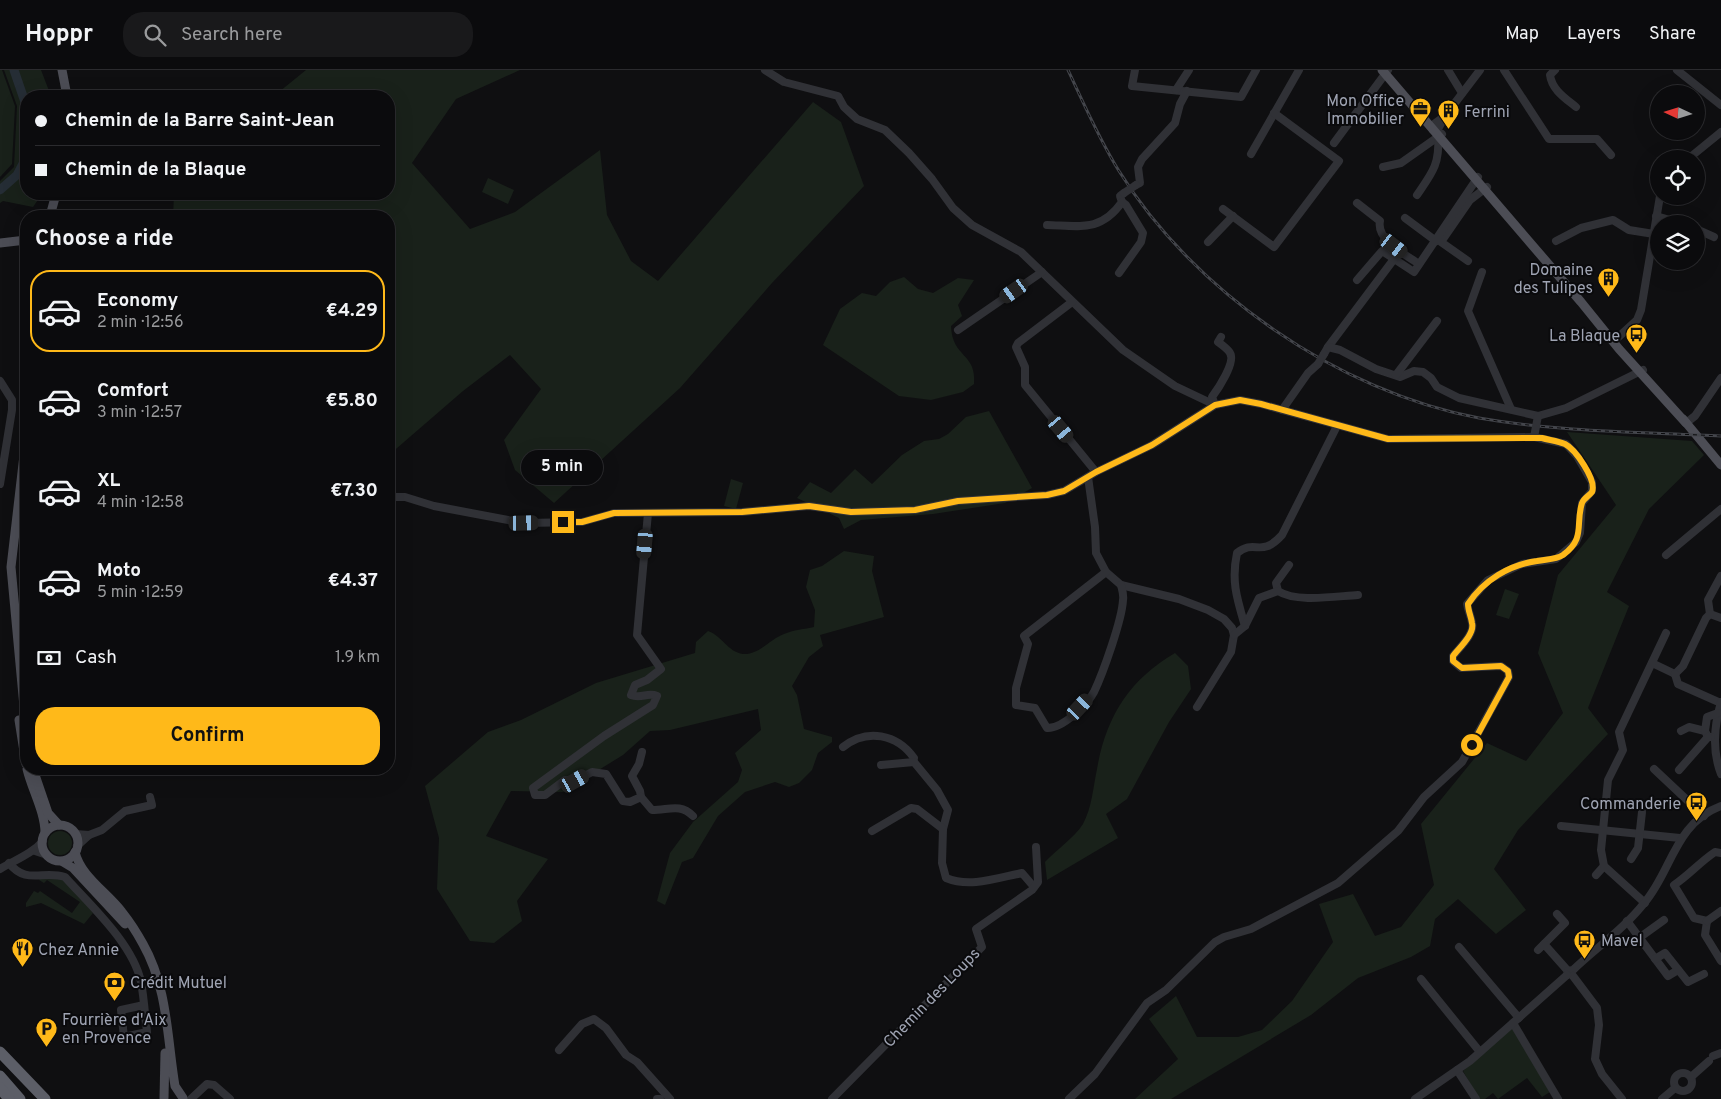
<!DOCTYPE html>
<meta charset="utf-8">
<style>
:root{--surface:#0b0b0d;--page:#19191b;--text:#f1f3f6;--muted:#9a9b9d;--line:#2b2b2e;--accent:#ffb919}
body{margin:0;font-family:Overpass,sans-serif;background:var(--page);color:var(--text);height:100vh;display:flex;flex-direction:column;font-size:19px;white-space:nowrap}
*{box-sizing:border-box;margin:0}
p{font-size:16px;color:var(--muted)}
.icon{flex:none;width:28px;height:28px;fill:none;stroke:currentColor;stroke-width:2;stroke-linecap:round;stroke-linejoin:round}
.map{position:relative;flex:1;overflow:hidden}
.details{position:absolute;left:20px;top:140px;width:375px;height:565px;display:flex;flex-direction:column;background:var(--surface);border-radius:20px;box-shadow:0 5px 20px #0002,0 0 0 1px var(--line)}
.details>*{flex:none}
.hud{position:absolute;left:20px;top:20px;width:375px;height:110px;border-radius:20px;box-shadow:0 5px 20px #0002,0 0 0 1px var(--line);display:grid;align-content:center;height:110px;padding:0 15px;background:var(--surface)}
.needle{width:32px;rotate:274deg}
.tools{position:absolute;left:1650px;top:15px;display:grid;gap:10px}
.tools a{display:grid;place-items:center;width:55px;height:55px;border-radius:50%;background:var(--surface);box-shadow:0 5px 20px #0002,0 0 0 1px var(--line);font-size:25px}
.end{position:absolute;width:22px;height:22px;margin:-11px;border:6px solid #ffb919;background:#111;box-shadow:0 0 0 2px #111}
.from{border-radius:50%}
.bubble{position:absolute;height:35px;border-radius:18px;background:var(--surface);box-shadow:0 5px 20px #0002,0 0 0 1px var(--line);font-size:16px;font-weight:700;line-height:35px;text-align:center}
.car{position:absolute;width:15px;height:30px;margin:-15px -8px;border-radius:6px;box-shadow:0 0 4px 1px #0007;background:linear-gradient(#222 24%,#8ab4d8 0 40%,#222 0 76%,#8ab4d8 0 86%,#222 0)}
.hud b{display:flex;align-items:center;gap:18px;height:48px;font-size:19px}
.hud b+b{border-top:1px solid var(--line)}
.hud i{width:12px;height:12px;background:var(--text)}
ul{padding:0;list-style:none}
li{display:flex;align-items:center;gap:15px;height:82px;margin:0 10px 8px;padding:0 5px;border:2px solid transparent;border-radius:20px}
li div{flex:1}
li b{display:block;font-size:19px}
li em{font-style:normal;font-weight:700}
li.current{border-color:var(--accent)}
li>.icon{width:45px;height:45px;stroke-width:1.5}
h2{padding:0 15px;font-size:22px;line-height:60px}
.pay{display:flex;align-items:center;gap:12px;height:55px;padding:0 15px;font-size:19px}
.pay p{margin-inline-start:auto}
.cta{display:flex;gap:10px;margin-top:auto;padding:10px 15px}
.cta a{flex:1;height:58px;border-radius:20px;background:var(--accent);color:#111;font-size:20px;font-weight:700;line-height:58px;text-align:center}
header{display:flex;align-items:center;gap:30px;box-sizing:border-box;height:70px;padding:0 25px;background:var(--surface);border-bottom:1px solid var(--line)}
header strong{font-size:24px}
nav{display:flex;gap:28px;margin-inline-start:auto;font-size:18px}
.search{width:350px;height:45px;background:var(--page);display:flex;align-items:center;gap:12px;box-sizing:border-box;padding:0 18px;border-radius:20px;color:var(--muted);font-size:19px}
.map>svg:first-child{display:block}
.green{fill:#19211a}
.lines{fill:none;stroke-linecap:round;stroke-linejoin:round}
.river{stroke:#252d35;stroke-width:9}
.minor{stroke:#303136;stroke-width:8}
.major{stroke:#4c4d55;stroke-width:9}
.highway{stroke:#5c5e67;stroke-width:11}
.rail-casing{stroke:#43454b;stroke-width:3}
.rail{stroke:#0a0a0c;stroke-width:1;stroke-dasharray:4;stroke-linecap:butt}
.minor-bridge{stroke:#303136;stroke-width:8}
.route{stroke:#ffb919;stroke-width:6}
.labels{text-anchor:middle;stroke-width:4;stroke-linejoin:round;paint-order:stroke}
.poi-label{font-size:16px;fill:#9fa4b3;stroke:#0a0a0c;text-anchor:start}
.street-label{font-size:16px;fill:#9fa4b3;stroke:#0a0a0c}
</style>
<header>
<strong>Hoppr</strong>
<div class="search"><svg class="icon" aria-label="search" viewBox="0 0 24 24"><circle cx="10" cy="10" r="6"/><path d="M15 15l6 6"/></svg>Search here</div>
<nav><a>Map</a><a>Layers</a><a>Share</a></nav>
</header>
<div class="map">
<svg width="1721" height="1029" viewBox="0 0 1721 1029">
<rect width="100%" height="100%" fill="#0f0f11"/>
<g class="green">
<polygon points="0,0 2,0 15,36 12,94 0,107"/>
<polygon points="4,0 41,0 51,26 26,26 26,124 42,124 33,137 3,131 0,133 0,111 14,97 17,36"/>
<polygon points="306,0 520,0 456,29 412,93 470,159 515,142 600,80 607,145 631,191 658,211 813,32 841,52 864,116 772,213 680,318 554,433 515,400 504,370 541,319 510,285 463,321 389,385 389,146 173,146 174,124 389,124 389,26 274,26"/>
<polygon points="488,108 514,120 508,134 482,122"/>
<path d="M 904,207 L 918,219 L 933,223 L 958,208 L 974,210 L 958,235 L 962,246 L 951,256 C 952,288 977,283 974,314 L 963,322 L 931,330 L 899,326 L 823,275 L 840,239 L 862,223 L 876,226 L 890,212 Z"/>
<polygon points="989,341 1032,418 1005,433 933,444 861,450 844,459 839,448 797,428 810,412 831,423 855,399 872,414 902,385 924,371 939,369 948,364 966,347"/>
<polygon points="1567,362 1692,371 1704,385 1649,439 1607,522 1629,536 1588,638 1608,664 1518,760 1494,799 1526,840 1496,864 1458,829 1435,849 1430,876 1411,887 1358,908 1311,945 1171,1029 1135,1029 1178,989 1149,949 1176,926 1197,967 1238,967 1262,960 1292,931 1333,872 1319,834 1353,824 1375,866 1401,857 1434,815 1421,754 1487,673 1526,691 1563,643 1538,583 1558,505 1616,435"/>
<polygon points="731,409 743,413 736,439 724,436"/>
<path d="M 844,481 L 874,486 L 872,501 L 884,547 L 820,565 L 823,576 L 809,587 L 792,616 L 797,625 L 804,659 L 832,667 L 832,672 L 818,683 L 812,700 L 799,713 L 789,717 L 775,712 L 745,722 L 718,746 L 693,788 L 682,792 L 665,835 L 657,831 L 670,783 L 693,752 L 738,712 L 742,700 L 735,683 L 761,660 L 758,639 L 670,660 L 650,661 L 623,685 L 563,722 L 511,721 L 486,766 L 548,789 L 517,831 L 522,851 L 494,873 L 470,871 L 437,819 L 439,768 L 425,716 L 488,662 L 521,650 L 596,613 L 695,583 L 696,572 L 708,561 C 721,565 728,582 743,584 C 759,585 770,569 784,564 C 793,560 805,559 814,557 L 815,540 L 806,517 L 810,500 L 822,496 Z"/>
<polygon points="1505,519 1519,524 1509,549 1496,545"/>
<path d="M 1175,583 L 1188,596 L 1191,619 L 1169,652 L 1127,729 L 1106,744 L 1118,768 L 1047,810 L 1045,792 C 1056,780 1074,768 1083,754 C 1092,737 1093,718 1097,699 C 1106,647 1129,610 1175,583 Z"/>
<circle cx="60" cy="773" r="12"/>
<polygon points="40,808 62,809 72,817 93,843 84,854 41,833 26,837 26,833 34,821 38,823 40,821 72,843 80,832 47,810 44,813 39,810"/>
<polygon points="1512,957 1550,1022 1542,1027 1527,1008 1498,1029 1493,1023 1485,1029 1479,1029 1463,1001"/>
</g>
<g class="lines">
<g class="river">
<polyline points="14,0 26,35"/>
<polyline points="0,120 17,105 26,88"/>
</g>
<g class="minor">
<polyline points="765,0 784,12 838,26 844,37 857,49 885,60 909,83 932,109 953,138 972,155 1021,182 1123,280 1175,316 1215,335"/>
<polyline points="1135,0 1132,16 1241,27 1256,0"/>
<polyline points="1448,0 1462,23"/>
<polyline points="1504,0 1549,69 1597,69 1611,85"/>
<path d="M 1555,0 L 1550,5 C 1552,20 1565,28 1576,37"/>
<polyline points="1677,0 1721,35"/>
<polyline points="1176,20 1189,0"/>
<polyline points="1445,46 1434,54 1433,60 1438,59 1445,46 1480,0"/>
<polyline points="1334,73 1388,0"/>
<polyline points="1251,84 1299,0"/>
<polyline points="1688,89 1721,62"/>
<polyline points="1383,97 1401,93 1442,64"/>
<polyline points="1136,115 1140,113 1138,97 1142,89 1175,53 1180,34 1187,21"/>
<path d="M 1417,125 C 1432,103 1440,94 1438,67"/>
<path d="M 1357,133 L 1380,151 C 1376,170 1405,184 1419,194"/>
<polyline points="1223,139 1274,177 1339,91 1274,43"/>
<polyline points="1656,146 1684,154"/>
<polyline points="1405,148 1436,171"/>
<path d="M 1047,155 C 1080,156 1101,162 1122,132 L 1120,126 L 1124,123"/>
<polyline points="1696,159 1714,167"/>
<polyline points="1556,171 1581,158 1613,150 1629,160 1654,164"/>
<polyline points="1208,172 1233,146"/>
<polyline points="1468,191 1441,172 1470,130 1487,117"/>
<polyline points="1482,202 1468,241 1511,339"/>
<polyline points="1119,203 1141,172 1143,163 1126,135 1122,132"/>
<polyline points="1357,210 1382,181 1414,202 1478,107"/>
<polyline points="1072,232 1018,273 1016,277 1025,297 1025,315 1096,402"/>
<polyline points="958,260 1042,202"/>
<polyline points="1613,272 1637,250 1641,240 1660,126"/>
<polyline points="1328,277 1394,189"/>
<polyline points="1324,284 1328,277 1340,280 1376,299 1400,307 1414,301 1423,302 1431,308 1437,317 1459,328 1538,346 1566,338 1643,300"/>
<polyline points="1396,305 1437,251"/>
<polyline points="0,311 12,330 12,340 0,414"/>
<path d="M 1215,335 L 1212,327 C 1218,319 1236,292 1230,283 C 1228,279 1222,275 1218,272 L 1221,267"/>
<polyline points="1282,340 1308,303 1318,294"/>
<polyline points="1686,353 1695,346 1721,308"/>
<polyline points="1088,407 1095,457 1096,483 1106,502 1121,515 1179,529 1208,540 1224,549 1232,558 1234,565 1231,582 1197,637"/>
<path d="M 389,427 L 405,427 L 434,436 L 524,453 L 582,452 L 614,443 L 742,442 L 809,436 L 851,442 L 915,440 L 958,431 L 1047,425 L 1064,421 L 1096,402 L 1152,375 L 1215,335 L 1240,330 L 1261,334 L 1388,369 L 1534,367 L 1566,374 L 1577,386 L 1592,412 L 1592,421 L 1582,433 L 1580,463 L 1576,472 L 1556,489 L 1522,494 L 1488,510 L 1467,534 C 1468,541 1471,546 1472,553 C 1475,564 1459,578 1453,586 L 1453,591 L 1461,598 L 1501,596 L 1508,601 L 1509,607 L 1462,692 L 1424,727 L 1398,761 L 1338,813 L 1251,859 L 1224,867 L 1215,872 L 1166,920 L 1147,933 L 1095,1004 L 1069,1029"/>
<polyline points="1666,485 1721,439"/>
<path d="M 1289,495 L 1276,513 L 1278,521 C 1296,533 1337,526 1358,525"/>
<path d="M 1106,502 L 1024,566 L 1028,574 L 1016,618 L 1016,635 L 1035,638 L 1047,658 C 1062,659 1087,635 1094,622 C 1103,603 1122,550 1123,530 C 1124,525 1122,519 1121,515"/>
<polyline points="1710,544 1708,530 1721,506"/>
<path d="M 1245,556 C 1237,529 1231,511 1237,483 C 1256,468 1260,489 1282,465 L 1337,356"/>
<polyline points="1234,565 1245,556 1259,528 1278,521"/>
<polyline points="1652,593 1675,604"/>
<polyline points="1675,604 1683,596 1706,548 1710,544 1721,548"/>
<polyline points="1675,604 1678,614 1721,633"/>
<path d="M 1721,632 C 1714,656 1712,681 1721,704"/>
<polyline points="1681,661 1689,657 1705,661 1708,667 1711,667"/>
<polyline points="1705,661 1707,647 1718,643"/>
<path d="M 843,677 C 867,658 897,664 914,688 L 913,692"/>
<path d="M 642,682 L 639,694 L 632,706 L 640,721 L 641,727 L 630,732 L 623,731 L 606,704 L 592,702 L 575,711 L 565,710 L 545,725 L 535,725 L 533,718 L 604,666 L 653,635 L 657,626 C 648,622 641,629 631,625 L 635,615 L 647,610 L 661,599 L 637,565 L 648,443"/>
<polyline points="881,695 914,692 937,720 948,740 943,759"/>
<polyline points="1654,699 1704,746"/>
<polyline points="1679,700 1708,667"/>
<path d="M 641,727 L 652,740 C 669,740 680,733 693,746"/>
<polyline points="1561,756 1680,768"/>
<path d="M 872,761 L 911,738 L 917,739 L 943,759 L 942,793 L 946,808 C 970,818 997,808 1022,803 L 1034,817"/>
<polyline points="75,764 89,765 77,776"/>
<polyline points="89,765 102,760 125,741 152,735 150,727"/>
<polyline points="35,781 47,785"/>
<polyline points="1631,789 1638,778 1642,742"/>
<path d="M 9,793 C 26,815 43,800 65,807 C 91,836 133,874 141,912 C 144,928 145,945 147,962 L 124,967 L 121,940 L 144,935"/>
<path d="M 0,799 C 15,790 32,784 43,771"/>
<polyline points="1596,805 1604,796"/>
<polyline points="1645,833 1604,796 1601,780 1608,710 1623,680 1619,662 1666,563"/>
<polyline points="1627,851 1668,906 1678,900"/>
<path d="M 1707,851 L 1694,848 L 1674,815 C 1689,805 1700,792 1715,782 L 1721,783"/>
<polyline points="1707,851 1705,865 1721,891"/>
<polyline points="1707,851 1721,841"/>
<polyline points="1639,868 1664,850"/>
<polyline points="1544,874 1565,853 1557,844"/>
<polyline points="1459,877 1519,948"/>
<polyline points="1538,880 1544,874 1568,901 1567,905"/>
<polyline points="1655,889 1665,883 1688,912 1704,904"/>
<path d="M 1568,901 L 1573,900 C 1596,878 1625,858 1645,832 C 1672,800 1675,753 1721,736"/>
<polyline points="1573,906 1597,938 1599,955 1595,989 1602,1004 1622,1029"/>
<polyline points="1421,909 1480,982"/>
<polyline points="1513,953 1558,1029"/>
<polyline points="559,980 582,954 594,949 606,958 626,985 637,992 670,1029"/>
<polyline points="1713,986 1721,983"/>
<polyline points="1457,1000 1476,1029"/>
<circle cx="1683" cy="1012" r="9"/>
<polyline points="1691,1007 1709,991"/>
<polyline points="191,1029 207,1014 214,1015 230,1029"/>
<polyline points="657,1029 660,1029"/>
<polyline points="832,1029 982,877 976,859 1032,820 1038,812 1036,777"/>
<polyline points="1415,1029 1470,991 1567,905"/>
<polyline points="1662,1029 1675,1018"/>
</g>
<g class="major">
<polyline points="62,0 67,26"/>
<polyline points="1382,0 1581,232 1619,279 1686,353"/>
<polyline points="50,146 56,124"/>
<polyline points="0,173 26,170"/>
<polyline points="1683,349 1721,395"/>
<polyline points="26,368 11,497 26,658"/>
<polyline points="19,650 26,694"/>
<path d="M 27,699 C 32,720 45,742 45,763"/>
<polyline points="34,702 48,743 59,755"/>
<circle cx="60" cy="773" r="18"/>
<path d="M 75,782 C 81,807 107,822 122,842 C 130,852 137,863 143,874 C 168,918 167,968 175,1016 L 183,1028"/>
<polyline points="63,792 73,798 125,854"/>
<polyline points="164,1028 165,983"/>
</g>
<g class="highway">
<polyline points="0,982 45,1029"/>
<polyline points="0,1006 20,1029"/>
<polyline points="0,1018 9,1029"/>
</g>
<defs>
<path id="rail" d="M 1068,0 C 1084,34 1099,69 1119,101 C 1194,222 1339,322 1479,348 C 1559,362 1641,362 1721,366"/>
</defs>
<use href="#rail" class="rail-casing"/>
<use href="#rail" class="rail"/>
<g class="minor-bridge">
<polyline points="1124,123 1136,115"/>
<polyline points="1318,294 1324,284"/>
<polyline points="1534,367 1538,346"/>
</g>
</g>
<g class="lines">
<path class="route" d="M 563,452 L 582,452 L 614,443 L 742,442 L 809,436 L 851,442 L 915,440 L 958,431 L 1047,425 L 1064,421 L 1096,402 L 1152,375 L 1215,335 L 1240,330 L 1261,334 L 1388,369 L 1542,368 C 1549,370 1558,371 1565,374 C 1575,379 1597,410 1592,422 C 1589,426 1584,428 1582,433 C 1575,455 1586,468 1563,485 C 1555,490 1546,489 1537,491 C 1509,495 1484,510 1468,534 C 1468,541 1471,546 1472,553 C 1475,564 1459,578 1453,586 L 1453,591 L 1462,598 L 1501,596 L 1508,601 L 1509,607 L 1472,675"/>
</g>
<defs>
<symbol id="office-pin" viewBox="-11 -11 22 30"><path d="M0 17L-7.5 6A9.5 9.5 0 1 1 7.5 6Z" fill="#ffb919" stroke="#0a0a0c"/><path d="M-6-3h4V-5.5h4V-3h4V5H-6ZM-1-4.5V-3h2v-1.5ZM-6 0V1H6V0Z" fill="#111"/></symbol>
<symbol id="building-pin" viewBox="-11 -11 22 30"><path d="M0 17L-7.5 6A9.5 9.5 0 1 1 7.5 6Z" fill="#ffb919" stroke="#0a0a0c"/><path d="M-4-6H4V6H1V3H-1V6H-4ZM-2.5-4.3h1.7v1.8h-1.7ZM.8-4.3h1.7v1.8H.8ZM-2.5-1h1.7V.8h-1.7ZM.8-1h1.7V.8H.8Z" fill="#111"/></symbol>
<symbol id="bus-pin" viewBox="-11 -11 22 30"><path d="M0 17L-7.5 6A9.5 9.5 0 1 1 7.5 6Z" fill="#ffb919" stroke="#0a0a0c"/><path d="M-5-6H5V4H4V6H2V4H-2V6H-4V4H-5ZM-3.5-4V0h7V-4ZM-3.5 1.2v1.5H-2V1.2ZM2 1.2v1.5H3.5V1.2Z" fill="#111"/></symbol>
<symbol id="restaurant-pin" viewBox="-11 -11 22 30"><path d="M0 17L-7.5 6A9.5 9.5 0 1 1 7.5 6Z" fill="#ffb919" stroke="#0a0a0c"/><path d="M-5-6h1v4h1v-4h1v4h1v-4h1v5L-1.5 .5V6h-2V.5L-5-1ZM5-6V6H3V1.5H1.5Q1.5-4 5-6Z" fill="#111"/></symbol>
<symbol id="bank-pin" viewBox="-11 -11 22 30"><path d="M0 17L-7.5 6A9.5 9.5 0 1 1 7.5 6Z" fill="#ffb919" stroke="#0a0a0c"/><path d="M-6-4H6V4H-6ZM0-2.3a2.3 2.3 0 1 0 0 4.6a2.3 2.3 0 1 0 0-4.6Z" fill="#111"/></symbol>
<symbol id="parking-pin" viewBox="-11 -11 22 30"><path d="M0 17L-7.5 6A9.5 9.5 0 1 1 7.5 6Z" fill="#ffb919" stroke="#0a0a0c"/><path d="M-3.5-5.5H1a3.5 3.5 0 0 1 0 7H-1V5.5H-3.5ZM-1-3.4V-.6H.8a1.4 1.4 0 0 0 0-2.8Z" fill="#111"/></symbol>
</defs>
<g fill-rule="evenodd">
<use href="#office-pin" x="1408" y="26" width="25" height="34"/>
<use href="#building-pin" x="1436" y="28" width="25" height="34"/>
<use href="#building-pin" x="1596" y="196" width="25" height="34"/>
<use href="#bus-pin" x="1624" y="252" width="25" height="34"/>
<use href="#bus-pin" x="1684" y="720" width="25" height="34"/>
<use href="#bus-pin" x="1572" y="858" width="25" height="34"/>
<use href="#restaurant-pin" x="10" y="866" width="25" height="34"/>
<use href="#bank-pin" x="102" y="900" width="25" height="34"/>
<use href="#parking-pin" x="34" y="946" width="25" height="34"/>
</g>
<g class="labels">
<g class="poi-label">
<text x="1404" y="36" text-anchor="end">Mon Office<tspan x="1404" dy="18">Immobilier</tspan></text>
<text x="1464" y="47">Ferrini</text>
<text x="1593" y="205" text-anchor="end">Domaine<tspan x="1593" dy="18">des Tulipes</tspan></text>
<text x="1620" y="271" text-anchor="end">La Blaque</text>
<text x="1681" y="739" text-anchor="end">Commanderie</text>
<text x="1601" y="876">Mavel</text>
<text x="38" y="885">Chez Annie</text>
<text x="130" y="918">Crédit Mutuel</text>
<text x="62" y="955">Fourrière d'Aix<tspan x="62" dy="18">en Provence</tspan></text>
</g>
<g class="street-label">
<text transform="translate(931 927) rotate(-46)" y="6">Chemin des Loups</text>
</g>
</g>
</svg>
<div class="tools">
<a><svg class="needle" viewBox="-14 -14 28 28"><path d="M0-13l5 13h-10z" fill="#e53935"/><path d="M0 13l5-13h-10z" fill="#9a9b9d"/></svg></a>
<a><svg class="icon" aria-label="locate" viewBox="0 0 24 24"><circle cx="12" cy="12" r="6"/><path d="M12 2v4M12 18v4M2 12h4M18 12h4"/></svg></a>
<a><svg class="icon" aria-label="layers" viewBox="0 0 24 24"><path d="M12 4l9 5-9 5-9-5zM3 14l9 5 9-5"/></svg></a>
</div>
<i class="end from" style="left:1472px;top:675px"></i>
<i class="end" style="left:563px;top:452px"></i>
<div class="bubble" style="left:521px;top:380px;width:82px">5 min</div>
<i class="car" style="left:1394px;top:176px;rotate:127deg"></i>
<i class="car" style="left:1014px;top:221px;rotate:235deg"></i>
<i class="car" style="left:1061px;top:359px;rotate:140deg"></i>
<i class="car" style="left:524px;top:453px;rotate:89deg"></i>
<i class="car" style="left:645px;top:474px;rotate:185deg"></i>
<i class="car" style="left:1080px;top:637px;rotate:43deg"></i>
<i class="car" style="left:575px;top:711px;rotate:61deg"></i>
<div class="hud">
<b><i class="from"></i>Chemin de la Barre Saint-Jean</b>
<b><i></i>Chemin de la Blaque</b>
</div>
<section class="details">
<h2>Choose a ride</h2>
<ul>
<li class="current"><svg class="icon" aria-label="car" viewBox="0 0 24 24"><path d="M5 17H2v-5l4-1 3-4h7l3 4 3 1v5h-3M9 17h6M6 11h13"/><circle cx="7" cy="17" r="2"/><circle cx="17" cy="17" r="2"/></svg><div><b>Economy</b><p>2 min · 12:56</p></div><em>€4.29</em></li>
<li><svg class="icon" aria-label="car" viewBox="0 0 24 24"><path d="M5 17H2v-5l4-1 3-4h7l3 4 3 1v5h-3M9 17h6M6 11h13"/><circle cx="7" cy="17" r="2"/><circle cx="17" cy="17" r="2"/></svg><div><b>Comfort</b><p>3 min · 12:57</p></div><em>€5.80</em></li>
<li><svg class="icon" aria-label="car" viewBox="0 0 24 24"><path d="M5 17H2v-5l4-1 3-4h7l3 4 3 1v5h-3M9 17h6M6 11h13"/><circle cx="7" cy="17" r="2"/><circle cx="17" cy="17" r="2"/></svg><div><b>XL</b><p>4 min · 12:58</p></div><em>€7.30</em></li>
<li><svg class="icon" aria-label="car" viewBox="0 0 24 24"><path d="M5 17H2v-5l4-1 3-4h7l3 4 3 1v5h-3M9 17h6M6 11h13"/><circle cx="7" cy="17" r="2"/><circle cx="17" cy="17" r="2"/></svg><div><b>Moto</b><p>5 min · 12:59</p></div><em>€4.37</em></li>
</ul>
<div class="pay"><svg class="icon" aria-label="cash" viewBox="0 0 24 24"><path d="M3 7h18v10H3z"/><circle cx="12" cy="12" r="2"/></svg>Cash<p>1.9 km</p></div>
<div class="cta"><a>Confirm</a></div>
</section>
</div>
